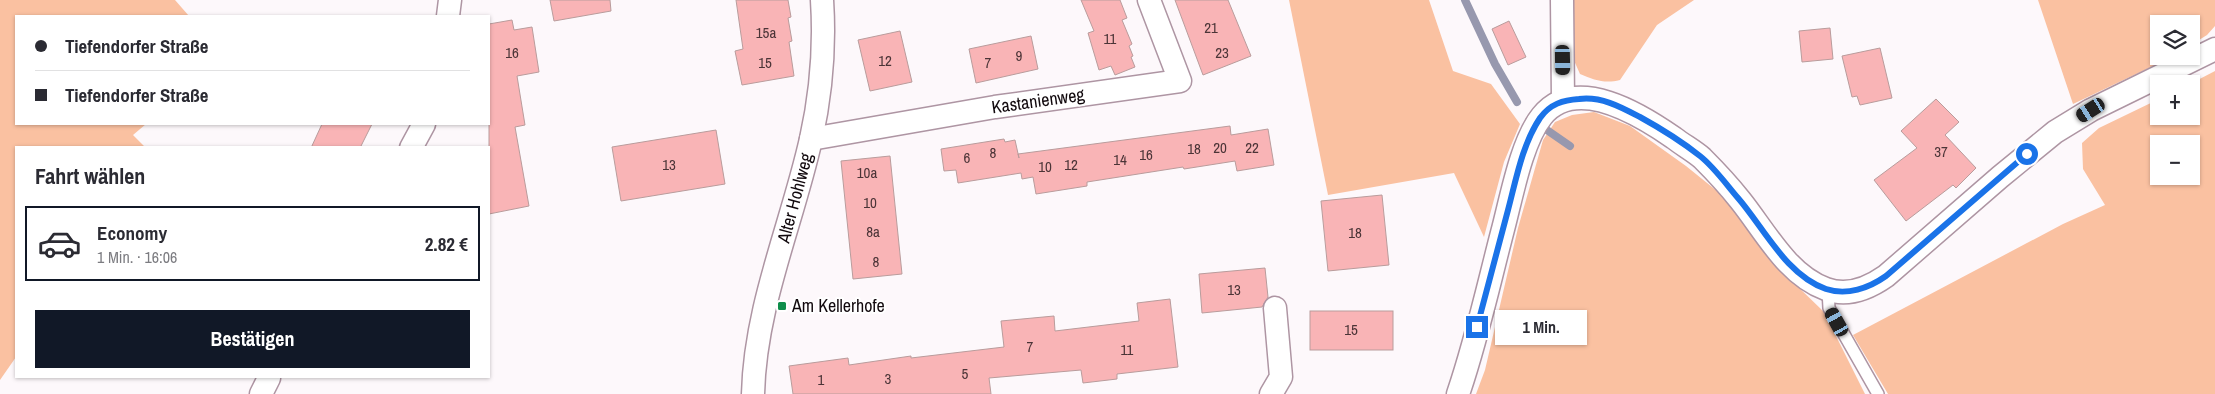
<!DOCTYPE html>
<html lang="de">
<meta charset="utf-8">
<style>
:root{--surface:#fff;--page:#f2f2f3;--text:#2b2b33;--muted:#7c7c81;--line:#e1e1e2;--accent:#111827}
body{margin:0;font-family:"Archivo Narrow",sans-serif;background:var(--page);color:var(--text);height:100vh;display:flex;flex-direction:column;font-size:19px;white-space:nowrap}
*{box-sizing:border-box;margin:0}
p{font-size:16px;color:var(--muted)}
.icon{flex:none;width:28px;height:28px;fill:none;stroke:currentColor;stroke-width:2;stroke-linecap:round;stroke-linejoin:round}
.map{position:relative;flex:1;overflow:hidden}
.side{position:absolute;left:15px;top:146px;width:475px;height:232px;display:flex;flex-direction:column;background:var(--surface);border-radius:0px;box-shadow:0 1px 4px #0004}
.side>*{flex:none}
.banner{position:absolute;left:15px;top:15px;width:475px;height:110px;border-radius:0px;box-shadow:0 1px 4px #0004;display:grid;align-content:center;height:110px;padding:0 20px;background:var(--surface)}
.controls{position:absolute;left:2150px;top:15px;display:grid;gap:10px}
.controls a{display:grid;place-items:center;width:50px;height:50px;border-radius:0px;background:var(--surface);box-shadow:0 1px 4px #0004;font-size:25px}
.end{position:absolute;width:22px;height:22px;margin:-11px;border:6px solid #1a73e8;background:#fff;box-shadow:0 0 0 2px #fff}
.from{border-radius:50%}
.bubble{position:absolute;height:35px;border-radius:0px;background:var(--surface);box-shadow:0 1px 4px #0004;font-size:16px;font-weight:800;line-height:35px;text-align:center}
.car{position:absolute;width:15px;height:30px;margin:-15px -8px;border-radius:6px;box-shadow:0 0 4px 1px #0007;background:linear-gradient(#222 24%,#8ab4d8 0 40%,#222 0 76%,#8ab4d8 0 86%,#222 0)}
.banner b{display:flex;align-items:center;gap:18px;height:48px;font-size:19px}
.banner b+b{border-top:1px solid var(--line)}
.banner i{width:12px;height:12px;background:var(--text)}
ul{padding:0;list-style:none}
li{display:flex;align-items:center;gap:15px;height:75px;margin:0 10px 8px;padding:0 10px;border:2px solid var(--line);border-radius:0px}
li div{flex:1}
li b{display:block;font-size:19px}
li em{font-style:normal;font-weight:800}
li.selected{border-color:var(--accent)}
li>.icon{width:45px;height:45px;stroke-width:1.5}
h2{padding:0 20px;font-size:22px;line-height:60px}
.cta{display:flex;gap:10px;margin-top:auto;padding:10px 20px}
.cta a{flex:1;height:58px;border-radius:0px;background:var(--accent);color:#fff;font-size:20px;font-weight:800;line-height:58px;text-align:center}
.map>svg:first-child{display:block}
.green{fill:#fac1a1;fill-rule:evenodd}
.lines{fill:none;stroke-linecap:round;stroke-linejoin:round}
.stream{stroke:#9798ae;stroke-width:8}
.building{fill:#f9b4b6;stroke:#b99c9c}
.lane-casing{stroke:#ae95a3;stroke-width:14}
.street-casing{stroke:#ae95a3;stroke-width:25}
.lane{stroke:#fff;stroke-width:11}
.street{stroke:#fff;stroke-width:22}
.route{stroke:#1a73e8;stroke-width:6}
.poi-dot{fill:#0f8e4b;stroke:#fff;stroke-width:2}
.labels{text-anchor:middle;stroke-width:4;stroke-linejoin:round;paint-order:stroke}
.number-label{font-size:15px;fill:#4b3437}
.street-label{font-size:18px;fill:#11090d;stroke:#fff}
.poi-label{font-size:18px;fill:#11090d;stroke:#fff;text-anchor:start}
</style>
<div class="map">
<svg width="2215" height="394" viewBox="0 0 2215 394">
<rect width="100%" height="100%" fill="#fdf8fb"/>
<g class="green">
<polygon points="0,0 175,0 189,16 16,16 16,124 146,124 133,135 145,147 16,148 16,357 0,380"/>
<polygon points="1289,0 1429,0 1453,71 1491,84 1520,124 1504,162 1484,237 1454,173 1328,195"/>
<path d="M 1571,0 L 1694,0 L 1657,25 L 1620,80 C 1605,84 1594,80 1580,74 L 1572,56 Z"/>
<polygon points="2038,0 2215,0 2215,26 2207,35 2191,45 2191,24 2159,24 2159,56 2174,56 2073,104"/>
<path d="M 2215,71 L 2215,394 L 1888,394 L 1853,335 L 2063,224 L 2105,205 L 2083,169 L 2082,143 L 2099,128 L 2159,99 L 2159,116 L 2191,116 L 2191,84 L 2190,84 ZM 2159,144 L 2191,144 L 2191,176 L 2159,176 Z"/>
<polygon points="1594,112 1630,126 1686,166 1717,191 1748,224 1791,280 1824,312 1865,394 1476,394 1485,370 1518,228 1543,140 1555,122 1572,115"/>
</g>
<g class="lines">
<g class="stream">
<polyline points="1465,0 1495,64 1517,102"/>
<polyline points="1544,128 1570,146"/>
</g>
</g>
<g class="building">
<polygon points="550,0 610,0 611,11 554,21"/>
<polygon points="736,0 788,0 791,17 788,18 792,41 789,42 794,76 742,85 735,51 743,49"/>
<polygon points="1081,0 1120,0 1127,18 1122,20 1132,44 1129,46 1133,56 1131,57 1135,67 1115,75 1111,66 1099,70 1088,33 1094,31"/>
<polygon points="1175,0 1228,0 1251,56 1203,75"/>
<polygon points="512,20 514,30 532,27 539,72 517,76 525,125 515,127 529,206 489,214 489,24"/>
<polygon points="1509,21 1526,57 1508,65 1492,29"/>
<polygon points="1830,28 1833,59 1802,62 1799,31"/>
<polygon points="900,31 912,82 870,91 858,40"/>
<polygon points="1031,36 1038,69 976,83 969,49"/>
<polygon points="1880,48 1892,98 1860,105 1857,96 1852,97 1842,56"/>
<polygon points="1936,99 1959,122 1945,135 1976,168 1956,188 1953,185 1906,221 1874,180 1917,148 1901,131"/>
<polygon points="322,124 372,124 360,148 311,148"/>
<polygon points="1230,126 1231,135 1268,129 1274,165 1237,171 1235,161 1184,169 1183,167 1087,182 1087,186 1036,194 1033,177 1022,179 1021,173 958,183 956,170 944,171 941,149 1004,139 1005,142 1015,140 1019,158 1018,154"/>
<polygon points="716,130 725,184 621,201 612,147"/>
<polygon points="890,156 902,274 853,279 841,161"/>
<polygon points="1382,195 1389,265 1328,271 1321,201"/>
<polygon points="1265,268 1268,297 1262,307 1202,313 1199,274"/>
<polygon points="1170,299 1178,367 1117,374 1117,379 1083,383 1081,370 989,378 991,394 793,394 789,366 848,358 849,365 911,356 911,358 1004,347 1001,321 1054,316 1055,331 1139,321 1137,303"/>
<rect x="1310" y="311" width="83" height="39"/>
</g>
<g class="lines">
<defs>
<polyline id="lane" points="1828,290 1829,308 1878,394"/>
<g id="street">
<polyline points="1562,0 1563,100"/>
<polyline points="448,16 450,0"/>
<polyline points="811,139 995,107 1180,81 1149,0"/>
<polyline points="411,148 424,124"/>
<polyline points="261,394 269,378"/>
<path d="M 753,394 C 755,306 792,224 811,139 C 821,94 825,46 822,0"/>
<polyline points="1271,394 1281,377 1275,308"/>
<path d="M 1458,394 C 1476,342 1488,287 1502,233 C 1511,200 1521,142 1542,116 C 1576,74 1641,115 1674,138 C 1683,145 1694,151 1702,158 C 1715,171 1729,186 1740,200 C 1765,231 1787,275 1826,289 C 1847,297 1869,288 1886,276 L 2000,177 L 2055,132 L 2091,110 L 2215,49"/>
</g>
</defs>
<use href="#lane" class="lane-casing"/>
<use href="#street" class="street-casing"/>
<use href="#lane" class="lane"/>
<use href="#street" class="street"/>
</g>
<g class="lines">
<path class="route" d="M 1477,327 C 1487,288 1498,249 1508,210 C 1516,180 1522,145 1540,118 C 1550,104 1563,100 1579,99 C 1601,96 1621,107 1640,117 C 1660,128 1681,141 1700,156 C 1714,167 1726,184 1738,198 C 1764,228 1786,275 1826,289 C 1847,296 1869,288 1886,276 L 2027,154"/>
</g>
<rect class="poi-dot" x="777" y="301" width="10" height="10" rx="2.5"/>
<g class="labels">
<g class="number-label">
<text x="1211" y="33">21</text>
<text x="766" y="38">15a</text>
<text x="1110" y="44">11</text>
<text x="512" y="58">16</text>
<text x="1222" y="58">23</text>
<text x="1019" y="61">9</text>
<text x="885" y="66">12</text>
<text x="765" y="68">15</text>
<text x="988" y="68">7</text>
<text x="1220" y="153">20</text>
<text x="1252" y="153">22</text>
<text x="1194" y="154">18</text>
<text x="1941" y="157">37</text>
<text x="993" y="158">8</text>
<text x="1146" y="160">16</text>
<text x="967" y="163">6</text>
<text x="1120" y="165">14</text>
<text x="669" y="170">13</text>
<text x="1071" y="170">12</text>
<text x="1045" y="172">10</text>
<text x="867" y="178">10a</text>
<text x="870" y="208">10</text>
<text x="873" y="237">8a</text>
<text x="1355" y="238">18</text>
<text x="876" y="267">8</text>
<text x="1234" y="295">13</text>
<text x="1351" y="335">15</text>
<text x="1030" y="352">7</text>
<text x="1127" y="355">11</text>
<text x="965" y="379">5</text>
<text x="888" y="384">3</text>
<text x="821" y="385">1</text>
</g>
<g class="street-label">
<text transform="translate(1038 101) rotate(-8)" y="6">Kastanienweg</text>
<text transform="translate(795 198) rotate(-75)" y="6">Alter Hohlweg</text>
</g>
<g class="poi-label">
<text x="792" y="312">Am Kellerhofe</text>
</g>
</g>
</svg>
<div class="controls">
<a><svg class="icon" aria-label="layers" viewBox="0 0 24 24"><path d="M12 4l9 5-9 5-9-5zM3 14l9 5 9-5"/></svg></a>
<a>+</a>
<a>−</a>
</div>
<i class="end from" style="left:2027px;top:154px"></i>
<i class="end" style="left:1477px;top:327px"></i>
<div class="bubble" style="left:1495px;top:310px;width:92px">1 Min.</div>
<i class="car" style="left:1563px;top:60px;rotate:179deg"></i>
<i class="car" style="left:2091px;top:110px;rotate:238deg"></i>
<i class="car" style="left:1837px;top:322px;rotate:331deg"></i>
<div class="banner">
<b><i class="from"></i>Tiefendorfer Straße</b>
<b><i></i>Tiefendorfer Straße</b>
</div>
<section class="side">
<h2>Fahrt wählen</h2>
<ul>
<li class="selected"><svg class="icon" aria-label="car" viewBox="0 0 24 24"><path d="M5 17H2v-5l4-1 3-4h7l3 4 3 1v5h-3M9 17h6M6 11h13"/><circle cx="7" cy="17" r="2"/><circle cx="17" cy="17" r="2"/></svg><div><b>Economy</b><p>1 Min. · 16:06</p></div><em>2.82 €</em></li>
</ul>
<div class="cta"><a>Bestätigen</a></div>
</section>
</div>
